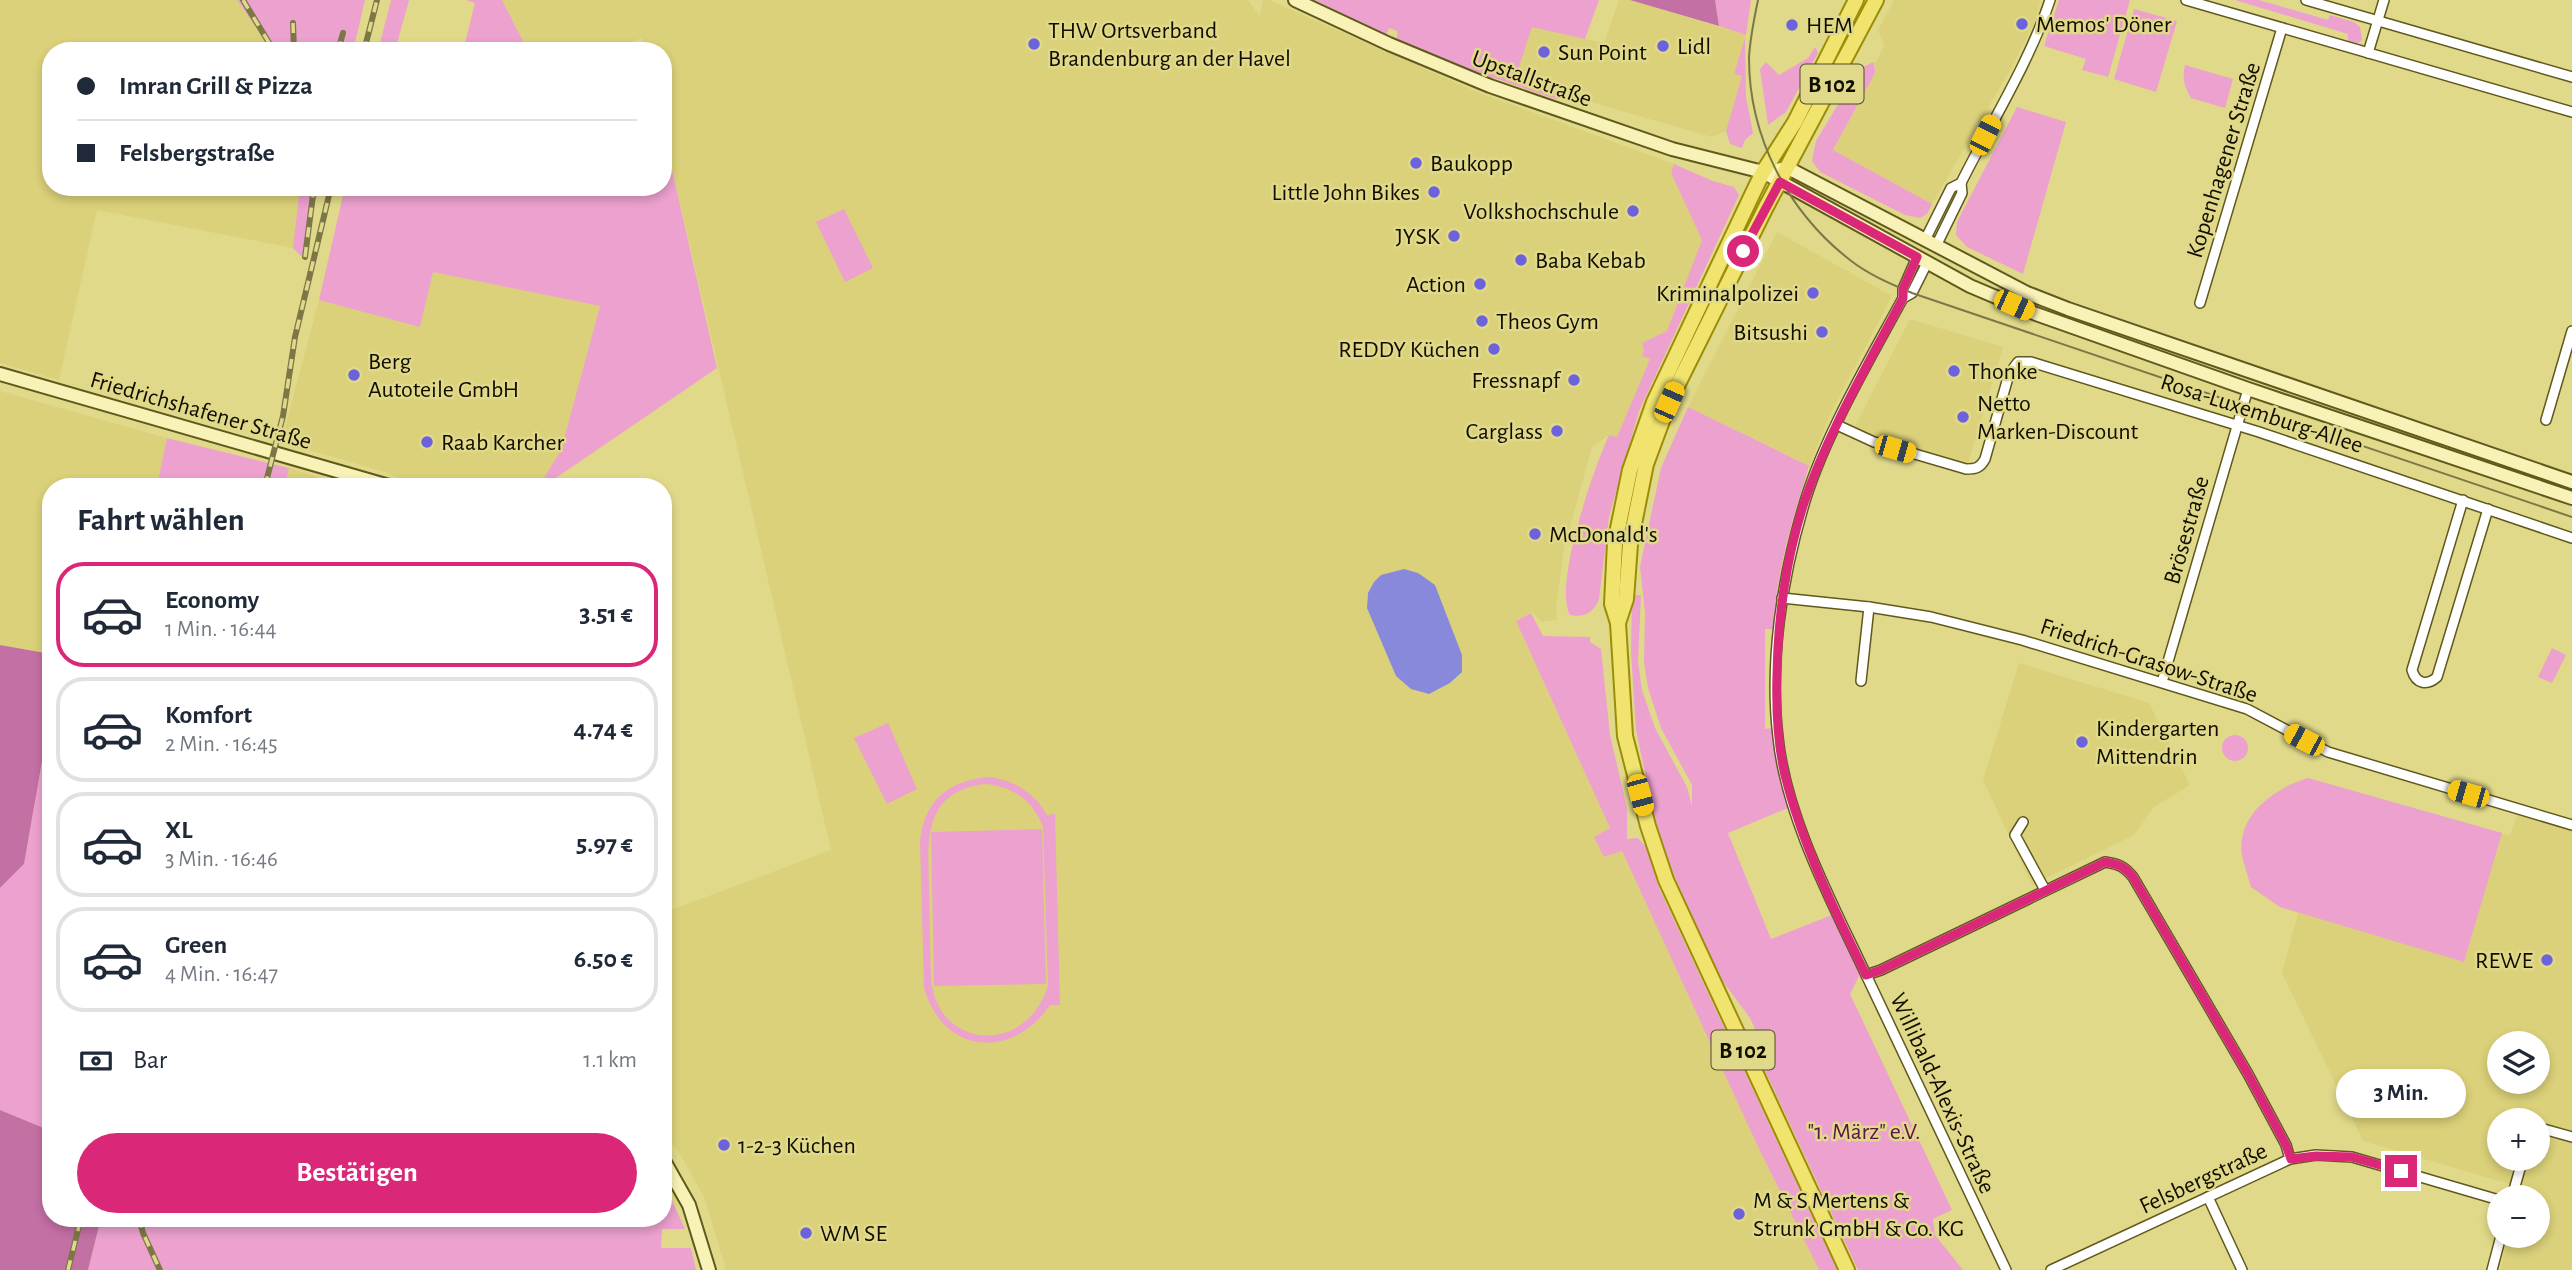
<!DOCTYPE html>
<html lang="de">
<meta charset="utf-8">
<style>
:root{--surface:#fff;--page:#f6f6f7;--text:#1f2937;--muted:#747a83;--line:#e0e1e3;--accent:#db2777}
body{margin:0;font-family:"Alegreya Sans",sans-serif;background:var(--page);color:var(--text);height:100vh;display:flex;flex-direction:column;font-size:26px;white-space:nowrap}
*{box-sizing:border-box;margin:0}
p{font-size:23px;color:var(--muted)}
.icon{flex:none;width:38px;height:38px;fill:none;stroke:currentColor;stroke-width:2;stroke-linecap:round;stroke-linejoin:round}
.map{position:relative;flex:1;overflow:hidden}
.side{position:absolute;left:42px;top:478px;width:630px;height:749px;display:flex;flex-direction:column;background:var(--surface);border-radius:28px;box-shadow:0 4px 10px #0003}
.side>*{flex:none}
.banner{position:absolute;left:42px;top:42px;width:630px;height:154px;border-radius:28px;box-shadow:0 4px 10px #0003;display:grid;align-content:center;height:154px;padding:0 35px;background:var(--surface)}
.controls{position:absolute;left:2487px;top:1031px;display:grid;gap:14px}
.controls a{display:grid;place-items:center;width:63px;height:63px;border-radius:50%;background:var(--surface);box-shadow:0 4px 10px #0003;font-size:35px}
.end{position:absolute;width:32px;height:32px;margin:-16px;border:9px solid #db2777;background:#fff;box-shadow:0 0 0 4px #fff}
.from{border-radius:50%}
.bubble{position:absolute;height:49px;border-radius:24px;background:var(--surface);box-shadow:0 4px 10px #0003;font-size:23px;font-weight:600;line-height:49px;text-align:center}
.car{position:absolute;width:21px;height:42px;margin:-21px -10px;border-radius:9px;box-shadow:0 0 5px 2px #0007;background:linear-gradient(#f5c518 24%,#345 0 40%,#f5c518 0 76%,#345 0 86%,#f5c518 0)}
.banner b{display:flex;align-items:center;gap:24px;height:66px;font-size:26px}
.banner b+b{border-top:2px solid var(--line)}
.banner i{width:18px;height:18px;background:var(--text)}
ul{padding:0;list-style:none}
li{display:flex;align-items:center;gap:21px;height:105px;margin:0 14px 10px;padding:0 21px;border:4px solid var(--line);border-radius:28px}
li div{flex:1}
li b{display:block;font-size:26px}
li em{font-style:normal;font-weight:600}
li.current{border-color:var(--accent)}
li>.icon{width:63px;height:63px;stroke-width:1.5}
h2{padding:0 35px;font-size:32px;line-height:84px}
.pay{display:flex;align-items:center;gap:18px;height:77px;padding:0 35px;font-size:26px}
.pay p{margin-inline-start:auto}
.cta{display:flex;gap:14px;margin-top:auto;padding:14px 35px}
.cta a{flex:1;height:80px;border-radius:42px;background:var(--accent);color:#fff;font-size:28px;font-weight:600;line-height:80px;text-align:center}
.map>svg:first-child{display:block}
.built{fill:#dbd17a;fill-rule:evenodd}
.green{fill:#eca1ce;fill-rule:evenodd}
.forest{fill:#c370a4}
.water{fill:#8989dc}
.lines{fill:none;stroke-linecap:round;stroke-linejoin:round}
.street-casing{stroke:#60591d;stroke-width:12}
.secondary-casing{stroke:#60591d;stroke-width:16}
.primary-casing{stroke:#9b8d08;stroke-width:18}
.street{stroke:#fff;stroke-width:9}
.secondary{stroke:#f8f2b6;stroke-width:12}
.primary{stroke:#f0e46e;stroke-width:14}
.tram{stroke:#7c7747;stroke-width:2}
.rail-casing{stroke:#7c7747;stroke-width:6}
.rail{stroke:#e1d98a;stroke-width:3.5;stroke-dasharray:10;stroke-linecap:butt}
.route{stroke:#db2777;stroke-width:9}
.poi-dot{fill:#6c62dc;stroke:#e1d98a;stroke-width:2.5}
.labels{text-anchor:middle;stroke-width:5;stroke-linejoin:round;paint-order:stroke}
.shield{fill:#e1d98a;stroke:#4f4b29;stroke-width:2}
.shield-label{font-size:23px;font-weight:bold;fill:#110e00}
.poi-label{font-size:24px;fill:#110e00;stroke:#e1d98a;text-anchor:start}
.street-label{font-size:24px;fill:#110e00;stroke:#e1d98a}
.park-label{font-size:24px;fill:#5e1348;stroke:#e1d98a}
</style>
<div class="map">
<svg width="2572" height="1270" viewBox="0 0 2572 1270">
<rect width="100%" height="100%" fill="#e1d98a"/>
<g class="built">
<polygon points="0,0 237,0 273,51 51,51 51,187 300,187 293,248 97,210 59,380 0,363"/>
<polygon points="502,0 1248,0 1260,17 1263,0 1269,0 1477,92 1674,164 1671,173 1702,240 1667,331 1650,359 1617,438 1609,435 1592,447 1564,549 1556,608 1557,620 1541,622 1532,612 1516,621 1610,828 1595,837 1604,857 1622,851 1759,1149 1819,1270 726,1270 705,1199 680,1154 663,1132 663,913 831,850 663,130 663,51 645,51 642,38 609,51 528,51"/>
<polygon points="1619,0 1630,0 1746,35 1735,73 1742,76 1726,131 1712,137 1566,95 1516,76 1532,26 1604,43"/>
<polygon points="1894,0 2041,0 2035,21 2013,65 1932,204 1833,150 1875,73 1875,64 1884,46 1878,30"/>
<polygon points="1777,232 1892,296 1830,415 1809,466 1688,407"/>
<polygon points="433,272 600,306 561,450 539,486 415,486 385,472 281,442 319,300 420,326"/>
<polygon points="1910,319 2003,347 1968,464 1881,440 1854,428"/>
<polygon points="0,391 167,438 157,486 51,486 51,654 0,645"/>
<polygon points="289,468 334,482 340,486 285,486"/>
<polygon points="2019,663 2149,703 2190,785 2154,807 2134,835 2032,885 1983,780"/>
<path d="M 2308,778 L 2510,836 L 2520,806 L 2572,822 L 2572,1270 L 2501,1270 L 2507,1236 L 2538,1236 L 2538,1197 L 2514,1197 L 2516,1186 L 2363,1141 L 2282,973 L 2298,913 L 2280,907 L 2251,887 L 2241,852 L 2247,824 L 2255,810 L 2287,785 ZM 2499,1043 L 2538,1043 L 2538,1082 L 2499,1082 ZM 2499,1120 L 2538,1120 L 2538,1158 L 2499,1158 Z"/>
</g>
<g class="green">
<polygon points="237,0 365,0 353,51 273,51"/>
<polygon points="391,0 409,0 395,51 378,51"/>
<polygon points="466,0 502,0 528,51 463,51 475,3"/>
<polygon points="1315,0 1599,0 1585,39 1532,27 1516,76 1566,95 1556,99 1438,59 1397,42 1397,31 1389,28 1386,36"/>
<polygon points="1715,0 1751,0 1746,35 1719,26"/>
<polygon points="2059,0 2130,0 2108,77 2082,70 2086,59 2044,46"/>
<polygon points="2235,0 2259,0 2328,20 2330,15 2354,22 2360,27 2362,40 2355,45 2348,42 2348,34"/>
<polygon points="2134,9 2177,21 2156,92 2114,79"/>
<polygon points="1745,38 1746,97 1753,133 1745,140 1742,148 1730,144 1726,131 1742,76 1734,74"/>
<polygon points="1815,47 1818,53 1786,112 1768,125 1760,69 1766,62 1779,75 1808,58"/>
<polygon points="1874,62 1875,73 1833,150 1932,204 1927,214 1920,218 1905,215 1820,172 1812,161 1816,141 1860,68"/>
<path d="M 2185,65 L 2233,79 L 2225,108 L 2191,98 C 2184,86 2182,78 2185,65 Z"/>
<polygon points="2017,107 2066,122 2023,274 1967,247 1956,235 1957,222"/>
<polygon points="663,130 717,368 544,486 539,486 561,450 600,306 433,272 420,327 319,300 345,187 663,187"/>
<path d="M 1674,164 L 1713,181 L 1734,187 L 1739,195 L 1639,411 L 1609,517 L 1599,599 C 1594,612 1585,618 1570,615 C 1553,585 1594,468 1609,435 L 1617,437 L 1650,359 L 1642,356 L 1644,350 L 1642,343 L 1667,331 L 1702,240 L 1671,173 Z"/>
<polygon points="300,187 319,187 302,257 293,248"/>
<polygon points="844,209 873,268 845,282 816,222"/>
<path d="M 1688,407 L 1809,466 C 1793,519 1775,573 1774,629 L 1765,629 L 1765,729 L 1772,728 L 1778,773 L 1788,808 L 1728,833 L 1771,939 L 1832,915 L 1860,974 L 1850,994 L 1952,1210 L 1933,1219 L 1935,1235 L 1963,1270 L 1858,1270 L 1761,1062 L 1759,1037 L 1750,1018 L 1719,976 L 1673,873 L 1654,816 L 1636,730 L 1631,652 L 1632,595 L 1641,595 L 1638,662 L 1642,690 L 1655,728 L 1687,787 L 1692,806 L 1692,785 L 1661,728 L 1648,688 L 1644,662 L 1645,612 L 1640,567 L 1661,468 Z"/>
<polygon points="167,438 289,468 285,486 157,486"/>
<polygon points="1531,613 1543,636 1590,637 1590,642 1601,649 1610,735 1627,808 1627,839 1638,838 1646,847 1659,888 1837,1270 1819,1270 1759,1149 1622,851 1604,857 1594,837 1610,828 1516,621"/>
<polygon points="2552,648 2566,655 2552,683 2538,677"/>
<polygon points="51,710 51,1131 0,1110 0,888 24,864"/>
<polygon points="888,723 917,789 887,804 854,738"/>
<circle cx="2235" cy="748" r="13"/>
<path d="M 992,777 C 1016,782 1034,792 1047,815 L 1055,814 L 1060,1005 L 1050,1005 C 1013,1060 943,1055 924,988 L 920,841 C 924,799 951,779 992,777 ZM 986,784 C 1014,787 1033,801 1043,827 L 1048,985 C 1027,1057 935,1050 931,977 C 930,948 930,919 929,891 C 928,841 922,791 986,784 Z"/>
<path d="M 2308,778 L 2502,833 L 2464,962 L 2280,907 L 2251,887 C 2248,876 2244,865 2242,855 C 2236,815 2275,788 2308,778 Z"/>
<polygon points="1042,829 1046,984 934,986 931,832"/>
<polygon points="663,1181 685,1229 662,1229 661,1248 691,1248 696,1270 88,1270 101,1218 663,1218"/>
</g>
<g class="forest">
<polygon points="1630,0 1715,0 1719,26"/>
<polygon points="0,645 51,654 51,710 24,864 0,888"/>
<polygon points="0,1110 51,1131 51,1218 101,1218 88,1270 0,1270"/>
</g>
<polygon class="water" points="1404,569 1418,573 1435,585 1462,655 1462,672 1450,683 1429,694 1411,689 1396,676 1367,608 1368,593 1374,582 1381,575"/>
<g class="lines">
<defs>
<g id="street">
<polyline points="2186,0 2572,112"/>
<polyline points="2306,0 2572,77"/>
<polyline points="2368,53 2384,0"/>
<path d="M 1925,240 L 1951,188 L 1961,183 C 1990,125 2030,61 2050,0"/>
<polyline points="1936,246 1962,193 1961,183"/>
<path d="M 1927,263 L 1912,293 L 1903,298 C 1869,361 1822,440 1803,508 C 1782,579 1769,663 1778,737 C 1786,818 1834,906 1868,979 C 1914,1076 1960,1173 2006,1270"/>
<polyline points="1903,298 1903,289 1917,257"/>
<polyline points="2200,303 2282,28"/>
<polyline points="2546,420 2572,331"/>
<path d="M 1837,425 L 1874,442 L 1966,469 C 1976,469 1980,468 1985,459 L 2009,374 L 2018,362 L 2031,362 L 2259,432 L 2572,538"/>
<path d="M 2463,500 L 2412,670 C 2416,684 2427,686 2437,677 L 2488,509"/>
<polyline points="1782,598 1869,607 1931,617 2022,640 2247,709 2328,752 2572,825"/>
<polyline points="1861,681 1869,607"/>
<polyline points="2162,682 2248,389"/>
<polyline points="2023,822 2015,835 2045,890"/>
<path d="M 1866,975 L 1881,970 L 2105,862 C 2118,864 2124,866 2133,877 L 2248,1074 L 2286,1145 L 2290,1159"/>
<polyline points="2538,1129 2540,1128 2572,1137"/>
<polyline points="2208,1197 2242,1270"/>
<polyline points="2512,1197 2523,1158"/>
<polyline points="2051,1270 2290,1159 2316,1155 2352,1157 2499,1200"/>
<polyline points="2492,1270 2501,1236"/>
</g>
<g id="secondary">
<polyline points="1295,0 1389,44 1490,86 1672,149 1763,172 1970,286 2036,314 2248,389 2572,498"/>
<polyline points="1763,172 1788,168 2027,293 2068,309 2572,482"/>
<polyline points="0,374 389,486"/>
<polyline points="663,1159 689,1205 709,1270"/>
</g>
<g id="primary">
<polyline points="1618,623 1626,599 1630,544 1646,464 1669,402 1766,207 1876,0"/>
<polyline points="1847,1270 1666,880 1648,826 1625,736 1618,623 1612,604 1615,543 1630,470 1654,402 1750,199 1763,172 1795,122 1856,0"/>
</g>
</defs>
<use href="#street" class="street-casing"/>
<use href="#secondary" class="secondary-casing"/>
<use href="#primary" class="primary-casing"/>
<use href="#street" class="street"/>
<use href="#secondary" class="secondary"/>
<use href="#primary" class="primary"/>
<path class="tram" d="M 1758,0 C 1754,19 1750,38 1749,58 C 1749,137 1788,212 1850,260 C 1869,275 1891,284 1912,293 L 2572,517"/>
<defs>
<g id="rail">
<polyline points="243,0 274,51"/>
<polyline points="293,23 294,51"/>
<polyline points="338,51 343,33"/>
<polyline points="364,51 377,0"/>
<polyline points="305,257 314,187"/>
<polyline points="265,486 283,416 295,337 331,187"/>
<polyline points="139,1218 143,1233 160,1270"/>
<polyline points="68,1270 81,1218"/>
</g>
</defs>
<use href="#rail" class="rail-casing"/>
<use href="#rail" class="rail"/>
</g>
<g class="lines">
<path class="route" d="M 1743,251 L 1780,182 L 1917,257 L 1903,289 L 1903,298 C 1868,365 1828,432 1804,503 C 1786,558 1778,617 1777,675 C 1776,709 1777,741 1785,775 C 1802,844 1835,912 1866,975 L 1881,970 L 2105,862 C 2118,864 2124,866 2133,877 L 2248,1074 L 2286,1145 L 2291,1159 L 2316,1156 L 2352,1157 L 2401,1171"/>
</g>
<g class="poi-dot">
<circle cx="2022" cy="24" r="7"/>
<circle cx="1792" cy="25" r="7"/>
<circle cx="1034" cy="44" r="7"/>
<circle cx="1663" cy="46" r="7"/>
<circle cx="1544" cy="52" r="7"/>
<circle cx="1416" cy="163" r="7"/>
<circle cx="1434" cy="192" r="7"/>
<circle cx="1633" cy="211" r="7"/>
<circle cx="1454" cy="236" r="7"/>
<circle cx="1521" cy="260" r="7"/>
<circle cx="1480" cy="284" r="7"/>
<circle cx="1813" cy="293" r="7"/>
<circle cx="1482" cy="321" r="7"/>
<circle cx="1822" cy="332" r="7"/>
<circle cx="1494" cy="349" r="7"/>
<circle cx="1954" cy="371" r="7"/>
<circle cx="354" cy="375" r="7"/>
<circle cx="1574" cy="380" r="7"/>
<circle cx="1963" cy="417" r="7"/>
<circle cx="1557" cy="431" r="7"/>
<circle cx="427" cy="442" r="7"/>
<circle cx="1535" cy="534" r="7"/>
<circle cx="2082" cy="742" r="7"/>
<circle cx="2547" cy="960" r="7"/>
<circle cx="724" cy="1145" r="7"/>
<circle cx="1739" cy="1214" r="7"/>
<circle cx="806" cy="1233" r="7"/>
</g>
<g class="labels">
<g class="shield">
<rect x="1800.5" y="64.5" width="63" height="39" rx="5"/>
<rect x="1711.5" y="1030.5" width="63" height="39" rx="5"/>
</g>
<g class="shield-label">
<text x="1832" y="92">B 102</text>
<text x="1743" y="1058">B 102</text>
</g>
<g class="poi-label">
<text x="2036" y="32">Memos' Döner</text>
<text x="1806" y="33">HEM</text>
<text x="1048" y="38">THW Ortsverband<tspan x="1048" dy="28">Brandenburg an der Havel</tspan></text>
<text x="1677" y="54">Lidl</text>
<text x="1558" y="60">Sun Point</text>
<text x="1430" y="171">Baukopp</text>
<text x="1420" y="200" text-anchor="end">Little John Bikes</text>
<text x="1619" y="219" text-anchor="end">Volkshochschule</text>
<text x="1440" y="244" text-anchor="end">JYSK</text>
<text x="1535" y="268">Baba Kebab</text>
<text x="1466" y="292" text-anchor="end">Action</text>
<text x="1799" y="301" text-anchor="end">Kriminalpolizei</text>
<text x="1496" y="329">Theos Gym</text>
<text x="1808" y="340" text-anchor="end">Bitsushi</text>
<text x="1480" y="357" text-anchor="end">REDDY Küchen</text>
<text x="368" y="369">Berg<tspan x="368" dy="28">Autoteile GmbH</tspan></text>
<text x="1968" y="379">Thonke</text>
<text x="1560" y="388" text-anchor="end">Fressnapf</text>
<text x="1977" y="411">Netto<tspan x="1977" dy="28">Marken-Discount</tspan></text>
<text x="1543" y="439" text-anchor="end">Carglass</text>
<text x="441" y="450">Raab Karcher</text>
<text x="1549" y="542">McDonald's</text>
<text x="2096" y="736">Kindergarten<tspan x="2096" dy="28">Mittendrin</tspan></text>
<text x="2533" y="968" text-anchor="end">REWE</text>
<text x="738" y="1153">1-2-3 Küchen</text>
<text x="1753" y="1208">M &amp; S Mertens &amp;<tspan x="1753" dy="28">Strunk GmbH &amp; Co. KG</tspan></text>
<text x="820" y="1241">WM SE</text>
</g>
<g class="street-label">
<text transform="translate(1532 78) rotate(20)" y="8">Upstallstraße</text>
<text transform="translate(2223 160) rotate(-73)" y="8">Kopenhagener Straße</text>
<text transform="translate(201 410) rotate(16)" y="8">Friedrichshafener Straße</text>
<text transform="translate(2262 413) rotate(18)" y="8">Rosa-Luxemburg-Allee</text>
<text transform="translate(2186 530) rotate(-74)" y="8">Brösestraße</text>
<text transform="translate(2149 660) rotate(18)" y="8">Friedrich-Grasow-Straße</text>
<text transform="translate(1943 1093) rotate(65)" y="8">Willibald-Alexis-Straße</text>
<text transform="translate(2203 1178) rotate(-25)" y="8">Felsbergstraße</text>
</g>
<g class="park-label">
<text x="1864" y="1139">"1. März" e.V.</text>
</g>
</g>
</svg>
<div class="controls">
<a><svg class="icon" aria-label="layers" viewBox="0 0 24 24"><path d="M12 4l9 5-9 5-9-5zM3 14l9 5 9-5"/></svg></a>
<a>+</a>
<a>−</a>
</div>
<i class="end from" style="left:1743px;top:251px"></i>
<i class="end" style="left:2401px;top:1171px"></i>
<div class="bubble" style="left:2336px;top:1069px;width:130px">3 Min.</div>
<i class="car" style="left:1985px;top:135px;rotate:27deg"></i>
<i class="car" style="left:2014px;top:305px;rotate:114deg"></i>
<i class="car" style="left:1669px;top:402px;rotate:24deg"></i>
<i class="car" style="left:1895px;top:449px;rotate:106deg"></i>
<i class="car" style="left:2304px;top:740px;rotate:298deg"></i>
<i class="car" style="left:2468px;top:794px;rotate:286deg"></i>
<i class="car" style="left:1640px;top:795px;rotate:165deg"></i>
<div class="banner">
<b><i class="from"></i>Imran Grill &amp; Pizza</b>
<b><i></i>Felsbergstraße</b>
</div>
<section class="side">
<h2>Fahrt wählen</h2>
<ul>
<li class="current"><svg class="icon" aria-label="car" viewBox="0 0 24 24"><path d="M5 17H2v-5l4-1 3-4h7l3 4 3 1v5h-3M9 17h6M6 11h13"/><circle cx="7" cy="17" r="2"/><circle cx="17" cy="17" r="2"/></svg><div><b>Economy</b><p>1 Min. · 16:44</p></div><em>3.51 €</em></li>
<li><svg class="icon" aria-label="car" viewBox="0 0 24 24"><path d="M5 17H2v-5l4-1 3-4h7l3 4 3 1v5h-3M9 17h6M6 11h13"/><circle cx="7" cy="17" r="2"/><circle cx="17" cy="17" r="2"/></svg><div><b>Komfort</b><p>2 Min. · 16:45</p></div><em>4.74 €</em></li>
<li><svg class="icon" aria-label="car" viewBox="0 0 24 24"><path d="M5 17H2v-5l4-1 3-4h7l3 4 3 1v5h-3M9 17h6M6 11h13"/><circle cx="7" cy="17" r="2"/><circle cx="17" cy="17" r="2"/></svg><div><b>XL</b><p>3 Min. · 16:46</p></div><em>5.97 €</em></li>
<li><svg class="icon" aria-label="car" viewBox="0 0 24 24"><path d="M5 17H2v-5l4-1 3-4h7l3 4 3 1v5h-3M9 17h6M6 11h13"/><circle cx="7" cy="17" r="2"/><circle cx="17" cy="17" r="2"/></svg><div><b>Green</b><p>4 Min. · 16:47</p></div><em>6.50 €</em></li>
</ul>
<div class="pay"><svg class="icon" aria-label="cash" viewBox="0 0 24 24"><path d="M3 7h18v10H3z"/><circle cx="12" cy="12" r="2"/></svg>Bar<p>1.1 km</p></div>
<div class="cta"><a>Bestätigen</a></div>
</section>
</div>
